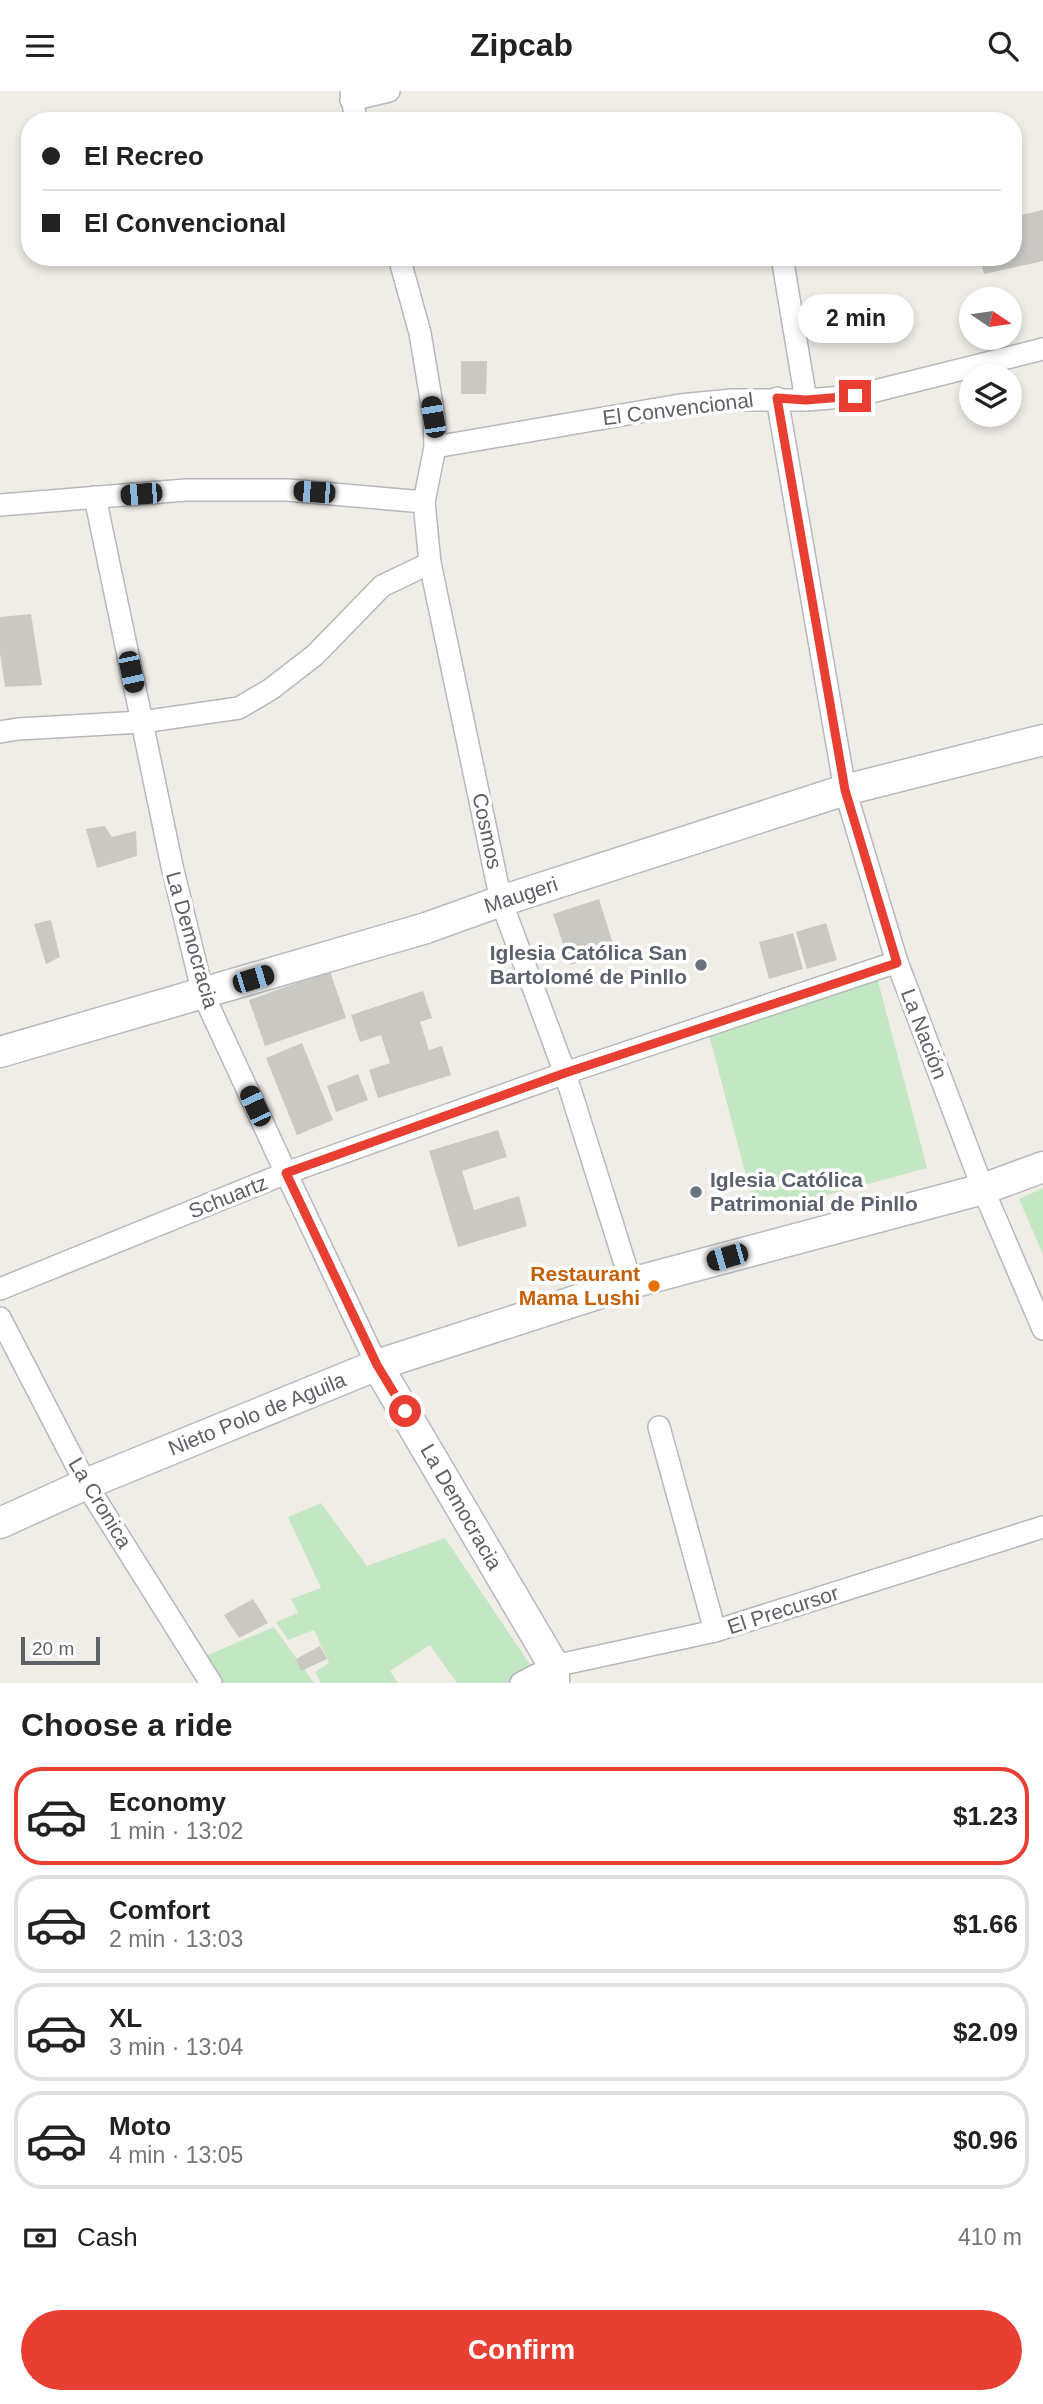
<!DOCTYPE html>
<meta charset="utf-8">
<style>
:root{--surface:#fff;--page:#f6f6f6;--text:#222;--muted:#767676;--line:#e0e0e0;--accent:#e93f33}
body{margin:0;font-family:Arial,sans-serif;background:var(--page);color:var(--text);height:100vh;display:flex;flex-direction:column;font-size:26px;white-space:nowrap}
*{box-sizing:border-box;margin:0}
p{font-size:23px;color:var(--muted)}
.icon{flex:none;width:38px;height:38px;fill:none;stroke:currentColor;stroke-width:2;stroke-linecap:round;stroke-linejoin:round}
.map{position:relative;height:1592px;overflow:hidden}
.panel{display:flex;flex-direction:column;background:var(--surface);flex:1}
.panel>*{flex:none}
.guide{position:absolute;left:21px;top:21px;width:1001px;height:154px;border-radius:28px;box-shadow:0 4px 10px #0003;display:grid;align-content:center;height:154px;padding:0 21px;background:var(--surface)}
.needle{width:46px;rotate:103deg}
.controls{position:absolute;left:959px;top:196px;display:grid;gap:14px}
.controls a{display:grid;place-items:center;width:63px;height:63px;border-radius:50%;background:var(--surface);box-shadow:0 4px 10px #0003;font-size:35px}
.scale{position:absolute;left:21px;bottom:18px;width:79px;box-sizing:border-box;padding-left:7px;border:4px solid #5d6166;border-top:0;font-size:19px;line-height:24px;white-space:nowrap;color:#5d6166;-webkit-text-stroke:5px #fff;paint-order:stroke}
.end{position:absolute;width:32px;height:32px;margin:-16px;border:9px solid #e93f33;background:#fff;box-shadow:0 0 0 4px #fff}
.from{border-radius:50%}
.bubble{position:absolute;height:49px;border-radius:24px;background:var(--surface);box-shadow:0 4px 10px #0003;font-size:23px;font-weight:700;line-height:49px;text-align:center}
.car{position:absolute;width:21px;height:42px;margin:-21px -10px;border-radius:9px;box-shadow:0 0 5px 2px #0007;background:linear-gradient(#222 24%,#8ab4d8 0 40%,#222 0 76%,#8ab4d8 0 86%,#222 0)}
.guide b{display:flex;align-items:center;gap:24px;height:66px;font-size:26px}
.guide b+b{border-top:2px solid var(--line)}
.guide i{width:18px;height:18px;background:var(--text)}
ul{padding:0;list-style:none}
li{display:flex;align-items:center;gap:21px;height:98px;margin:0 14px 10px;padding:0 7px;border:4px solid var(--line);border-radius:28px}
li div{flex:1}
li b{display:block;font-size:26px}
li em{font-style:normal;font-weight:700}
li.selected{border-color:var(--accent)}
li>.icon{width:63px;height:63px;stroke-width:1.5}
h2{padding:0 21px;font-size:32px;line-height:84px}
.pay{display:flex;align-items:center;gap:18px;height:77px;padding:0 21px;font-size:26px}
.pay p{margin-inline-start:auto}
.primary-button{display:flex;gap:14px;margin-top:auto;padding:14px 21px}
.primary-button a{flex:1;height:80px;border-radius:42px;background:var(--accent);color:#fff;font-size:28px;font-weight:700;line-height:80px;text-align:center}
header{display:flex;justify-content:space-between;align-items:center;height:91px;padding:0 21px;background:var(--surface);font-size:32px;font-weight:700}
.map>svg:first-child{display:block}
.green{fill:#c3e7c3}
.building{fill:#cac8c3}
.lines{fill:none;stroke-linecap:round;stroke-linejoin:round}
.street-casing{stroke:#b6b8bc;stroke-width:24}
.secondary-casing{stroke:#b7babf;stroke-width:33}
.street{stroke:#fff;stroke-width:21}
.secondary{stroke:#fff;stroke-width:30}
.route{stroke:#e93f33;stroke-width:9}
.worship-dot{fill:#6b7280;stroke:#fff;stroke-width:2.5}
.food-dot{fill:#e8710a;stroke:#fff;stroke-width:2.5}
.labels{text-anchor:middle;stroke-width:7;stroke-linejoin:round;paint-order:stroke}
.street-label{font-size:21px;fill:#5d6166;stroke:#fff}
.worship-label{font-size:21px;font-weight:bold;fill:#5b616d;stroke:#fff;text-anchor:end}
.food-label{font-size:21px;font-weight:bold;fill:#c56008;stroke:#fff;text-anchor:end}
</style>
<header><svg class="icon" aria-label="menu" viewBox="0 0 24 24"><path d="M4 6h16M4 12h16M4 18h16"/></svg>Zipcab<svg class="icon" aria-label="search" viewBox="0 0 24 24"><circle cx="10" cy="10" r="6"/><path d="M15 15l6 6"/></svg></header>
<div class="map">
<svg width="1043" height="1592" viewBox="0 0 1043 1592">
<rect width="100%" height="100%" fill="#f0ede6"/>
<g class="green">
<polygon points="878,890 927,1077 756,1123 707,936"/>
<polygon points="1043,1097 1043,1163 1019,1108"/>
<polygon points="321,1412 367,1475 445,1447 535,1581 515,1592 457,1592 430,1554 390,1580 398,1592 321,1592 315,1581 329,1572 314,1539 288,1549 276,1531 298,1522 291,1508 321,1497 288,1426"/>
<polygon points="274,1536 314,1592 219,1592 203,1566"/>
</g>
<g class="building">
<polygon points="1043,119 1043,170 984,183 980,166 1013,166 1013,126"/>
<polygon points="461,270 487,270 486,303 461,303"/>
<polygon points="31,523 42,594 5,596 0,562 0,526"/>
<polygon points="105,735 112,746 136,740 137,765 97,777 86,738"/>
<polygon points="599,808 615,859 570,874 553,823"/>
<polygon points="51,829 60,866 46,873 34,833"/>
<polygon points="826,832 837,869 807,878 796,841"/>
<polygon points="793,842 803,878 769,888 759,851"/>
<polygon points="330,880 346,927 265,955 249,909"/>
<polygon points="423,900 432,927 420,931 429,959 442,955 451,984 378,1007 369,979 390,972 381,944 360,951 351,924"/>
<polygon points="302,952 333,1029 297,1044 266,967"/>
<polygon points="358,983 368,1009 336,1021 327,995"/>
<polygon points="498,1039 507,1066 462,1080 474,1119 519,1105 527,1135 458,1156 429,1060"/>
<polygon points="253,1508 268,1532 239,1547 224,1524"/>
<polygon points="320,1555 327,1568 301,1580 296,1568"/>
</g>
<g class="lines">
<defs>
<g id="street">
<polyline points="351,0 356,30"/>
<polyline points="351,9 389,0"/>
<polyline points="399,166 420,242 434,326 435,356 424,411 430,472 501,810 565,982 631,1192"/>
<polyline points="782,166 806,309"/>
<polyline points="777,307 845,699 897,871 983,1098 1043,1238"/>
<polyline points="435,356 680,314 732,309 806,309 855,305 1043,258"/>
<polyline points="95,406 172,775 203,903 286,1082 377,1274"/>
<polyline points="0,414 186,399 287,399 424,411"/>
<polyline points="0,641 18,638 142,631 239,617 271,598 315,564 382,495 430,472"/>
<polyline points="0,1198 286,1082 565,982 897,871"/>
<polyline points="0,1227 86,1393 211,1592"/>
<polyline points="659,1336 715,1540"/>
<polyline points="521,1592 554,1575 715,1540 1043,1436"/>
</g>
<g id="secondary">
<polyline points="0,961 426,837 501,810 845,699 1043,649"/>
<polyline points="377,1274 554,1575 554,1592"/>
<polyline points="0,1432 86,1393 377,1274 631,1192 983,1098 1043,1076"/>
</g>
</defs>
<use href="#street" class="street-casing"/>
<use href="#secondary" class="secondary-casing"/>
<use href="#street" class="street"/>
<use href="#secondary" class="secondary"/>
</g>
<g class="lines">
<polyline class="route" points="405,1320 377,1274 286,1082 565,982 897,872 845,699 777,307 806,309 855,305"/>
</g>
<g class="worship-dot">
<circle cx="701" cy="874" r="7"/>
<circle cx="696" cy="1101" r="7"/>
</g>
<circle class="food-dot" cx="654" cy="1195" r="7"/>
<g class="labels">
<g class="street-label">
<text transform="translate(678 318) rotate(-7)" y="7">El Convencional</text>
<text transform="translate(487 740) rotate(78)" y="7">Cosmos</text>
<text transform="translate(521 804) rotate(-18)" y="7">Maugeri</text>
<text transform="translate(192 849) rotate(74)" y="7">La Democracia</text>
<text transform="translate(924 943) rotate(69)" y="7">La Nación</text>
<text transform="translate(228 1106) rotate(-22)" y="7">Schuartz</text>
<text transform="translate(257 1323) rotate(-22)" y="7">Nieto Polo de Aguila</text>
<text transform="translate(100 1412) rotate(59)" y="7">La Cronica</text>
<text transform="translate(461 1416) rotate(60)" y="7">La Democracia</text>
<text transform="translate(783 1519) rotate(-18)" y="7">El Precursor</text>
</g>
<g class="worship-label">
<text x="687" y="869">Iglesia Católica San<tspan x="687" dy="24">Bartolomé de Pinllo</tspan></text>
<text x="710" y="1096" text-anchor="start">Iglesia Católica<tspan x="710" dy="24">Patrimonial de Pinllo</tspan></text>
</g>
<g class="food-label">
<text x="640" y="1190">Restaurant<tspan x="640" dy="24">Mama Lushi</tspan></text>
</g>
</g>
</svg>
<div class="controls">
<a><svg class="needle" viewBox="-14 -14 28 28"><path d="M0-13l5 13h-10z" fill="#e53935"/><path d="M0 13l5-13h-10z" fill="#767676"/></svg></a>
<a><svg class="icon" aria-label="layers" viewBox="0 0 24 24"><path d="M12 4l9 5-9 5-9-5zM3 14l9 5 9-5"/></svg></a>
</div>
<div class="scale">20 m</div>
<i class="end from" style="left:405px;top:1320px"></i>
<i class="end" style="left:855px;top:305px"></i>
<div class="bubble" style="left:798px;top:203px;width:116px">2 min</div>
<i class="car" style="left:433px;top:326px;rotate:351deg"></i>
<i class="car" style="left:314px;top:401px;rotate:274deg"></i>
<i class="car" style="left:141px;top:403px;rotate:265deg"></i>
<i class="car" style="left:131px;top:581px;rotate:168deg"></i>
<i class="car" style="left:253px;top:888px;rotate:73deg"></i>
<i class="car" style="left:255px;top:1015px;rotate:335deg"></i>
<i class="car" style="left:727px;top:1166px;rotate:254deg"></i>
<div class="guide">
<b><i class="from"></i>El Recreo</b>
<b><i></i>El Convencional</b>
</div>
</div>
<section class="panel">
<h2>Choose a ride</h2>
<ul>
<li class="selected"><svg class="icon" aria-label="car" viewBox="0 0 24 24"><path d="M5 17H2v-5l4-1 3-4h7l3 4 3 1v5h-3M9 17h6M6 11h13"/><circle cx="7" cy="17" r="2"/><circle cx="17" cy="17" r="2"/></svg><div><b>Economy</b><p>1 min · 13:02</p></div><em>$1.23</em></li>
<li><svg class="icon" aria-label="car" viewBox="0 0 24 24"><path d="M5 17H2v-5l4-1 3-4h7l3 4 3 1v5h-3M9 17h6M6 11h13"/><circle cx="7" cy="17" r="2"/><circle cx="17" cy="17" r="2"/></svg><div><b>Comfort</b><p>2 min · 13:03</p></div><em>$1.66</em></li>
<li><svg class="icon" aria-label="car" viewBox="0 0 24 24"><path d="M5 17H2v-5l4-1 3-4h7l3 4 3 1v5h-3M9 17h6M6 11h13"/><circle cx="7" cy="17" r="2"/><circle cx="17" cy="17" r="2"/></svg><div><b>XL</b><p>3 min · 13:04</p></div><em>$2.09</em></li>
<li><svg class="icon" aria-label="car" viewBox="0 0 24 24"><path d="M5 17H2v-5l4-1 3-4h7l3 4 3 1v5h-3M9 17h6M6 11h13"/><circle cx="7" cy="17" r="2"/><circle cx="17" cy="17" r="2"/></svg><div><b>Moto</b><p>4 min · 13:05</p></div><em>$0.96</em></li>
</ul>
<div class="pay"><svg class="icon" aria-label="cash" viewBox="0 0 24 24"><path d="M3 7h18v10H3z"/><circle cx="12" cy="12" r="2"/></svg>Cash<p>410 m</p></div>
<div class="primary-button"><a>Confirm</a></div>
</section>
